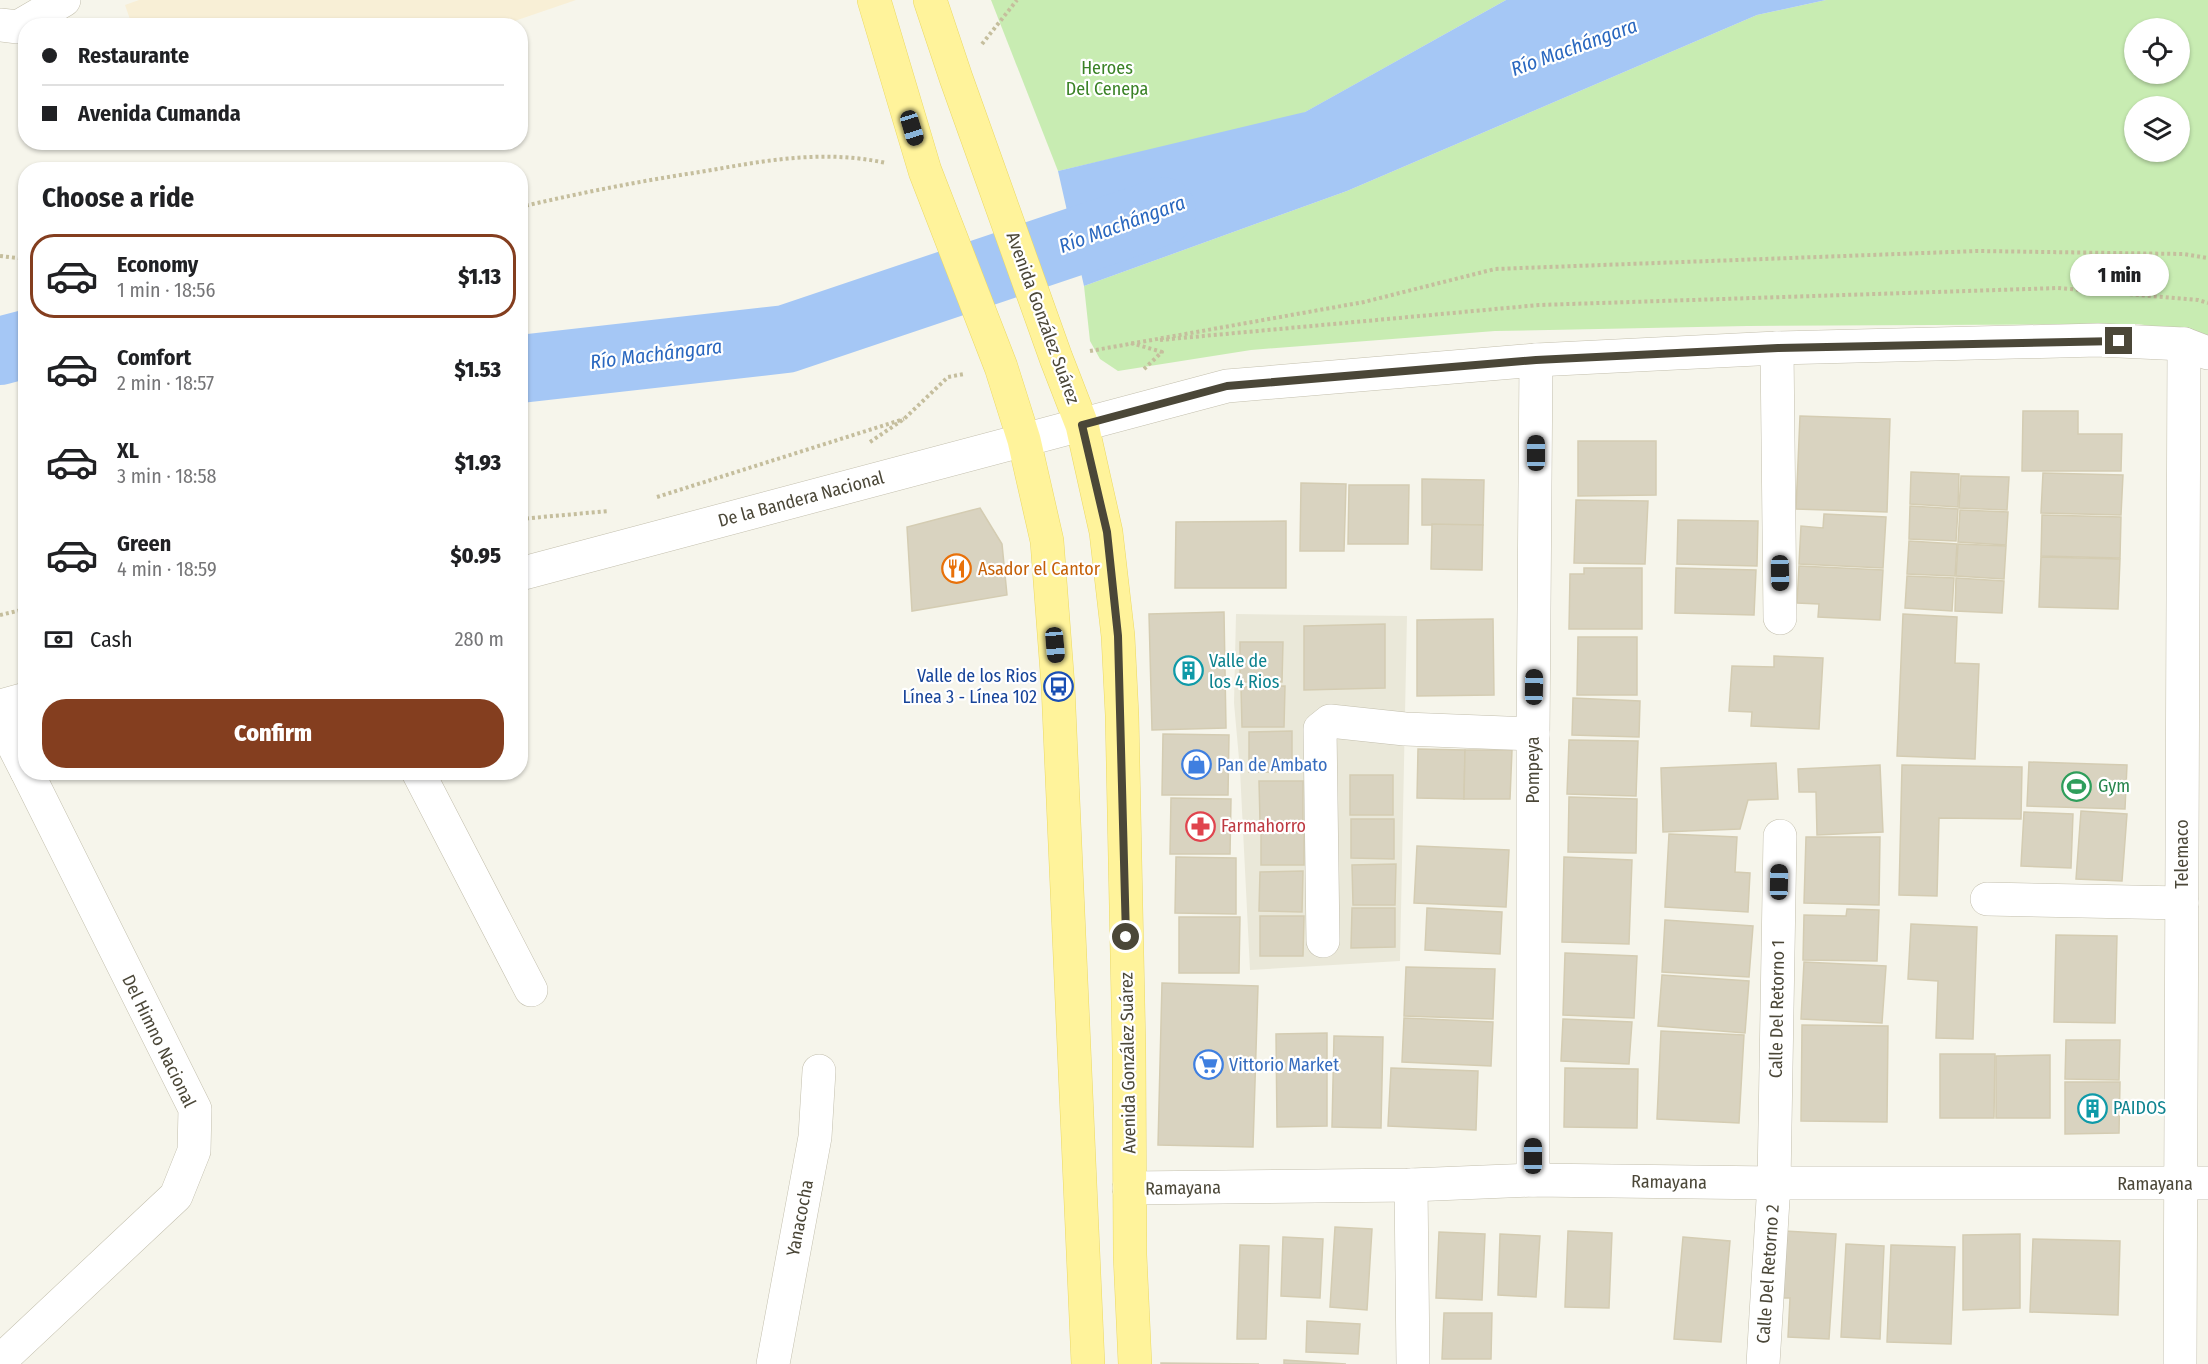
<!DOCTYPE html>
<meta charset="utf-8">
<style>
:root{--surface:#fff;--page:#f6f6f6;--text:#202124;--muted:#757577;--line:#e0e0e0;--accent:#843e1f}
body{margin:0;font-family:"Fira Sans Condensed",sans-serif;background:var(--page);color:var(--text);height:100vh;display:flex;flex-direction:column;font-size:22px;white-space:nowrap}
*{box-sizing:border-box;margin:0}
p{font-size:20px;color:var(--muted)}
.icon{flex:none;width:33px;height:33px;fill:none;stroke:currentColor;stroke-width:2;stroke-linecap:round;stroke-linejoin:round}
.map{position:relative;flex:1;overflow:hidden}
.details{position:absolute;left:18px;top:162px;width:510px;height:618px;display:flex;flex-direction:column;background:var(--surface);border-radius:24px;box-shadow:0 2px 4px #0004}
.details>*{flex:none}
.guide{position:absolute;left:18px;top:18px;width:510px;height:132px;border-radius:24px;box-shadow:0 2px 4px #0004;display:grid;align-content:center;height:132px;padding:0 24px;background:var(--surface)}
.tools{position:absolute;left:2124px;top:18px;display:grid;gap:12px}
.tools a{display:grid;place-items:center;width:66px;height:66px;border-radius:50%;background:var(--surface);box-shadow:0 2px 4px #0004;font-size:30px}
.end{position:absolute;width:27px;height:27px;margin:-14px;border:8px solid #4b4738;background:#fff;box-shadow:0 0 0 3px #fff}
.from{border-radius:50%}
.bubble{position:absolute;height:42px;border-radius:21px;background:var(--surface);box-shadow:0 2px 4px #0004;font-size:20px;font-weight:800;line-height:42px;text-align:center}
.car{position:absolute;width:18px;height:36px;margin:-18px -9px;border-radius:8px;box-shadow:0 0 4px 2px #0007;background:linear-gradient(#222 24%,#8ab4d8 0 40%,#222 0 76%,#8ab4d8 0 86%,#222 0)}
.guide b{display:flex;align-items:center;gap:21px;height:57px;font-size:22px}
.guide b+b{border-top:2px solid var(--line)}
.guide i{width:15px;height:15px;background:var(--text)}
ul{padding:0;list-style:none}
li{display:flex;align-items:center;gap:18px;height:84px;margin:0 12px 9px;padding:0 12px;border:3px solid transparent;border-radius:24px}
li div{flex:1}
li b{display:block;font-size:22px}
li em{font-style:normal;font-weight:800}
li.selected{border-color:var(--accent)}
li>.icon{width:54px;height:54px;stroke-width:1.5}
h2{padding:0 24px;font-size:27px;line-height:72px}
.pay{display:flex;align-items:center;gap:15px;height:66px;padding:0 24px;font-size:22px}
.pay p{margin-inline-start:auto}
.primary-button{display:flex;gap:12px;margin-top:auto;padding:12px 24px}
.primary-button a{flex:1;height:69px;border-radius:24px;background:var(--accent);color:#fff;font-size:24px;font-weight:800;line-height:69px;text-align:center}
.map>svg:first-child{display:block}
.residential{fill:#eae8d9}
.commercial{fill:#f8efd6}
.green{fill:#c8ecb2;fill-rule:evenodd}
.water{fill:#a5c7f5}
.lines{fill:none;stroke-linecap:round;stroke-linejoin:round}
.river{stroke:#a5c7f5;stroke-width:68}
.building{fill:#d9d3c0;stroke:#d4ccb2;stroke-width:1.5}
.minor-casing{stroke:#c3bfad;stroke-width:34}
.major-casing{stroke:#ebd964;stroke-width:34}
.path{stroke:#c5be9d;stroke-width:4;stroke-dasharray:3 3;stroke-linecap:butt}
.minor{stroke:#fff;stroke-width:33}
.major{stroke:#fff39b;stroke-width:33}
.route{stroke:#4b4738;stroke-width:8}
.labels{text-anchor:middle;stroke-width:4.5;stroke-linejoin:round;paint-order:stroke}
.park-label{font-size:18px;fill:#3a8226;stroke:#fff}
.street-label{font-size:18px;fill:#4b4738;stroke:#fff}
.food-label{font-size:18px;fill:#c56008;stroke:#fff;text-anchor:start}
.culture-label{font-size:18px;fill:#0d838f;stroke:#fff;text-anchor:start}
.transit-label{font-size:18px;fill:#164399;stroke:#fff;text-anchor:end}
.shop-label{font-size:18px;fill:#366cbe;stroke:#fff;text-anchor:start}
.leisure-label{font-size:18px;fill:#27864d;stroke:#fff;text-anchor:start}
.health-label{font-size:18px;fill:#be3a42;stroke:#fff;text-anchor:start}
.water-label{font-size:20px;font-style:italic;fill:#2967bf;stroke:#fff}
</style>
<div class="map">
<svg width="2208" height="1364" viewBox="0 0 2208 1364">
<rect width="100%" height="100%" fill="#f6f5eb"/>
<polygon class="residential" points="1236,614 1407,616 1400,961 1250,970 1240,770 1234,703"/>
<polygon class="commercial" points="139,0 576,0 503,25 132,25 125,5"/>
<g class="green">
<polygon points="991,0 1506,0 1298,116 1058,171"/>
<path d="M 1826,0 L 2208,0 L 2208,335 L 2138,324 L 1747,326 L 1495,331 L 1251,350 L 1118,371 L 1100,359 L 1090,341 L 1084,286 L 1347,191 L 1757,15 ZM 2134,28 L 2180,28 L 2180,74 L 2134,74 ZM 2134,106 L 2180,106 L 2180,152 L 2134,152 Z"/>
</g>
<polygon class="water" points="1506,0 1826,0 1757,15 1347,191 1084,286 1058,171 1305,112"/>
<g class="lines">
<g class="river">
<polyline points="0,351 26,344"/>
<polyline points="520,369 786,339 1142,219 1162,211"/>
</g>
</g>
<g class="building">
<polygon points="2023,411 2078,411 2078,434 2122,434 2121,471 2022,471"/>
<polygon points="1800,416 1890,419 1887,512 1796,509"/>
<polygon points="1578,441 1656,441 1656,495 1578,496"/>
<polygon points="1911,472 1959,474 1958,507 1910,504"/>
<polygon points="2043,473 2123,475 2121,515 2041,513"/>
<polygon points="1961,476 2009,477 2007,510 1959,508"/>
<polygon points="1422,479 1484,480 1483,525 1422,525"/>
<polygon points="1301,483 1346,484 1344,551 1300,551"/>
<polygon points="1349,485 1409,485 1408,544 1348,544"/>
<polygon points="1576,500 1648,501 1645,564 1574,563"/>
<polygon points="1910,506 1958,509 1956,541 1909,539"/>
<polygon points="980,508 1002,544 1007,595 912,611 907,527"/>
<polygon points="1960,510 2008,512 2006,545 1958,542"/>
<polygon points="1824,514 1886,517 1883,568 1799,564 1801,526 1823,528"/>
<polygon points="2042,515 2121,517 2120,558 2041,556"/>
<polygon points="1678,520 1758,521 1757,566 1677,564"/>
<polygon points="1286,521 1286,588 1175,588 1176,522"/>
<polygon points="1432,524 1483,525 1482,570 1431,569"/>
<polygon points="1909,541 1957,544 1955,576 1907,574"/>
<polygon points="1958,544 2006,546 2004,579 1956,576"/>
<polygon points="2041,557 2120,559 2118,609 2039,607"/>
<polygon points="1799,566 1883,570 1880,620 1818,617 1819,604 1797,603"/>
<polygon points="1584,568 1642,568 1642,629 1569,629 1570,574 1584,574"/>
<polygon points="1676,568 1756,570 1754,615 1675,613"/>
<polygon points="1907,576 1954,578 1952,611 1905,608"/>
<polygon points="1956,578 2004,581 2002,613 1955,611"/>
<polygon points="1224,612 1226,728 1152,730 1149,614"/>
<polygon points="1903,614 1957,617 1955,663 1979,664 1975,759 1897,756"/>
<polygon points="1493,619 1494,695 1417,696 1417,620"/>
<polygon points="1385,624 1385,688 1304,690 1304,626"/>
<polygon points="1578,637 1637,637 1637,695 1577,695"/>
<polygon points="1240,642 1283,642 1282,682 1240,682"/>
<polygon points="1774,656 1823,658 1819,729 1751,726 1752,712 1729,711 1732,666 1774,667"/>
<polygon points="1285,686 1284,727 1242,727 1241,687"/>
<polygon points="1573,698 1640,701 1639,737 1572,735"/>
<polygon points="1292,731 1292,772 1249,772 1249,732"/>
<polygon points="1163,734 1229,735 1228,795 1162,795"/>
<polygon points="1569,740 1638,741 1636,796 1567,794"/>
<polygon points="1418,749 1465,750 1464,799 1417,798"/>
<polygon points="1465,750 1512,750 1510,799 1464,799"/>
<polygon points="2029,762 2127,765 2125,809 2027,806"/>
<polygon points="1776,763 1778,799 1748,800 1740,829 1663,832 1661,768"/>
<polygon points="1880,765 1883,832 1817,835 1816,792 1799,792 1798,769"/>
<polygon points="1902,765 2022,767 2021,819 1939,818 1937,896 1899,895"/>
<rect x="1350" y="775" width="43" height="40"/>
<polygon points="1259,781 1303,781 1303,821 1260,821"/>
<polygon points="1569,797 1637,799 1636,853 1568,852"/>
<polygon points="1171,798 1231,799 1230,854 1170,854"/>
<polygon points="2081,811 2127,814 2122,881 2076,879"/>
<polygon points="2024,812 2073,814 2071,868 2021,866"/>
<polygon points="1351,819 1394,819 1394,859 1351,858"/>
<rect x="1261" y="825" width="43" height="40"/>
<polygon points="1669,834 1737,837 1735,872 1750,873 1748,912 1665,907"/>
<polygon points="1806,837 1880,837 1879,905 1804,903"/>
<polygon points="1417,846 1509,850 1506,907 1414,903"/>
<polygon points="1176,857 1236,858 1236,914 1175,913"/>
<polygon points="1564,857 1632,860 1629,944 1562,942"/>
<polygon points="1396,864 1395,905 1353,905 1352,865"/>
<polygon points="1303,871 1302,912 1259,911 1260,872"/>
<polygon points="1352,908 1395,908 1395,947 1351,948"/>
<polygon points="1427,908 1502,912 1500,954 1425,950"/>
<polygon points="1847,909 1879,910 1877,961 1803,960 1804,915 1846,916"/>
<polygon points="1260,916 1304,916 1303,956 1260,956"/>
<polygon points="1179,917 1240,917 1239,973 1179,973"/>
<polygon points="1665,920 1753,926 1749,977 1662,972"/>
<polygon points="1911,924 1977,927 1973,1039 1936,1038 1938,981 1908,979"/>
<polygon points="2056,935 2117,936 2115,1023 2054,1022"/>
<polygon points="1565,953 1637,956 1634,1018 1563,1015"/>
<polygon points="1804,962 1886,966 1882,1023 1801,1019"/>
<polygon points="1406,967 1495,969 1493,1019 1404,1016"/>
<polygon points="1662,975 1749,981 1745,1033 1658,1026"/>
<polygon points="1162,983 1258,986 1253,1147 1158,1145"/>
<polygon points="1404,1018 1493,1022 1491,1066 1402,1062"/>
<polygon points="1563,1019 1632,1022 1629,1064 1561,1061"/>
<polygon points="1802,1025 1888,1026 1887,1122 1801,1121"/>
<polygon points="1661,1031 1744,1035 1739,1123 1657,1119"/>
<polygon points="1327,1033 1327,1126 1277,1127 1276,1034"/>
<polygon points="1334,1036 1383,1037 1381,1128 1332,1127"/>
<polygon points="2066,1040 2120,1040 2119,1080 2065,1079"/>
<polygon points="1940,1054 1995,1054 1994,1118 1940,1118"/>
<polygon points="2050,1055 2050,1118 1996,1118 1996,1056"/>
<polygon points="1391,1068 1478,1071 1476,1130 1388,1126"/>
<polygon points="1565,1068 1638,1069 1637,1128 1564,1127"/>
<polygon points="2065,1082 2120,1082 2119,1133 2065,1134"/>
<polygon points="1335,1227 1372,1229 1367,1310 1330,1307"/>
<polygon points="1568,1231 1612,1233 1609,1308 1565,1307"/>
<polygon points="1785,1231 1836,1234 1829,1339 1788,1337 1790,1298 1781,1298"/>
<polygon points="1439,1232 1485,1234 1482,1300 1436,1298"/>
<polygon points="1500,1234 1540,1236 1536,1297 1498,1295"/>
<polygon points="2020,1234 2020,1308 1963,1310 1963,1235"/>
<polygon points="1283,1237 1323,1239 1320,1298 1281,1296"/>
<polygon points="1683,1237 1730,1241 1721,1342 1674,1339"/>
<polygon points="2033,1239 2120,1241 2118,1315 2030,1312"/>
<polygon points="1846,1244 1884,1246 1880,1339 1841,1337"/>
<polygon points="1240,1245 1269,1246 1266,1339 1237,1339"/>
<polygon points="1891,1245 1955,1247 1951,1344 1887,1342"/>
<polygon points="1444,1313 1492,1313 1491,1359 1442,1359"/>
<polygon points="1307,1321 1360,1324 1358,1354 1306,1352"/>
<polygon points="1284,1360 1346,1364 1284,1364"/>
<polygon points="1161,1363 1259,1364 1161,1364"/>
</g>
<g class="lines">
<defs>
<g id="minor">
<polyline points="0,25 18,27 64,0"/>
<polyline points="1777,348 1780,618"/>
<polyline points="520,574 1227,386 1536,360 1777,348 2098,340 2184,344 2208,353"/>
<polyline points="0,706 26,699"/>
<polyline points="0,719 26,770"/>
<polyline points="418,772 531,990"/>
<polyline points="1987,899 2182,903"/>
<polyline points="1323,941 1320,729 1330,721 1405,729 1533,734"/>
<polyline points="1533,1180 1533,734 1536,360"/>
<polyline points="1411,1185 1413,1364"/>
<polyline points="1129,1188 1411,1185 1533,1180 1774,1183 2208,1183"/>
<polyline points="0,1361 176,1196 194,1151 195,1109 27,772"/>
<polyline points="773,1364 815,1137 819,1071"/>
<polyline points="1763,1364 1774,1183 1780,836"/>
<polyline points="2180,1364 2184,344"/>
</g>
<g id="major">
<polyline points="874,0 925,171 1001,367 1024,440 1047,541 1058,686 1088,1364"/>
<polyline points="930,0 956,78 1056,358 1082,425 1106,532 1118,636 1122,715 1129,1049 1130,1255 1135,1364"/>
</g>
</defs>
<use href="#minor" class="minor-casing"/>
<use href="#major" class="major-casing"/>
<g class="path">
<polyline points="982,44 1017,0"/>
<path d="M 520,207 C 580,193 640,181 700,172 C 763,161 822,149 886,163"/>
<polyline points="0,256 26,259"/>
<polyline points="1160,340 1539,305 2058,288 2198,300 2208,303"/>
<polyline points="1131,343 1162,352 1143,370"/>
<polyline points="1090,351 1364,302 1495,269 1978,251 2183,254 2208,258"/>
<polyline points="870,442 904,419 948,377 964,374"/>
<polyline points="657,497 904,419"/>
<polyline points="520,519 609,511"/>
<polyline points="0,615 26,609"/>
</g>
<use href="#minor" class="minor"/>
<use href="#major" class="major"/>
</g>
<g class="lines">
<polyline class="route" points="1126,937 1118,636 1107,532 1082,425 1227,386 1536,360 1778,348 2119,341"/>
</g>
<defs>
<symbol id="restaurant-ring" viewBox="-11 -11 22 22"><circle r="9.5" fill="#fff" stroke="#e8710a" stroke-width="1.5"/><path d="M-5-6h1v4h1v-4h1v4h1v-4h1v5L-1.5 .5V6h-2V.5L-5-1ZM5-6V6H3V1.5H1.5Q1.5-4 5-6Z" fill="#e8710a"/></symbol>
<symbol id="building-ring" viewBox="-11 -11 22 22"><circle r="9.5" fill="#fff" stroke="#0f9aa8" stroke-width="1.5"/><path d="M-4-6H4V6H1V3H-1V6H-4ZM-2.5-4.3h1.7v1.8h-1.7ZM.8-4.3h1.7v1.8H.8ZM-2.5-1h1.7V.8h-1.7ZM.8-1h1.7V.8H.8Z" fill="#0f9aa8"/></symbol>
<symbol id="bus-ring" viewBox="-11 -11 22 22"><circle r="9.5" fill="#fff" stroke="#1a4fb4" stroke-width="1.5"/><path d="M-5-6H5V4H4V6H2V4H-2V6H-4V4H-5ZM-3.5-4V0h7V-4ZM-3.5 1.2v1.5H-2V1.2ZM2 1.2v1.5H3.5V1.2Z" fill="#1a4fb4"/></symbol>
<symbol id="shop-ring" viewBox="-11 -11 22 22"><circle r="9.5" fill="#fff" stroke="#3f7fe0" stroke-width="1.5"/><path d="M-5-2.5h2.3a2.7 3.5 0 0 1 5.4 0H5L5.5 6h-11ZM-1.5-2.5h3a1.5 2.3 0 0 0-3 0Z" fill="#3f7fe0"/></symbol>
<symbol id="stadium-ring" viewBox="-11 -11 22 22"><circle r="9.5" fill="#fff" stroke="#2e9e5b" stroke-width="1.5"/><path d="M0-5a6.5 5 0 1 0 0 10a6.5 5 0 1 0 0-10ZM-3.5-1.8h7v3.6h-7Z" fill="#2e9e5b"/></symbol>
<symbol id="pharmacy-ring" viewBox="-11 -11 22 22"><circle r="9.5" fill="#fff" stroke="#e0444e" stroke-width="1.5"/><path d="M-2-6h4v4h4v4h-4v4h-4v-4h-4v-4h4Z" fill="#e0444e"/></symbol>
<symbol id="supermarket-ring" viewBox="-11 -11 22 22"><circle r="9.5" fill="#fff" stroke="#3f7fe0" stroke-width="1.5"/><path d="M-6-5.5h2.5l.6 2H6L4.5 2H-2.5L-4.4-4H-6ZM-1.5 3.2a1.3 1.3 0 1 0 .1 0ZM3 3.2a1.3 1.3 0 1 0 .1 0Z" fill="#3f7fe0"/></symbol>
</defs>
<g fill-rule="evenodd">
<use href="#restaurant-ring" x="940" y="552" width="33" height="33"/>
<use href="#building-ring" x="1172" y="654" width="33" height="33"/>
<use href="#bus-ring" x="1042" y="670" width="33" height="33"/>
<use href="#shop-ring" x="1180" y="748" width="33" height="33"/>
<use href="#stadium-ring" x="2060" y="770" width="33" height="33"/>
<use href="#pharmacy-ring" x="1184" y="810" width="33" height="33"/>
<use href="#supermarket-ring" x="1192" y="1048" width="33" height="33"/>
<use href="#building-ring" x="2076" y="1092" width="33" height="33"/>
</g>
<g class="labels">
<g class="park-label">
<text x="1107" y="74">Heroes<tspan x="1107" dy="21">Del Cenepa</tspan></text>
</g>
<g class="street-label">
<text transform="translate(1043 318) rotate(70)" y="6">Avenida González Suárez</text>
<text transform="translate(801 499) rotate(-15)" y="6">De la Bandera Nacional</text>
<text transform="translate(1533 770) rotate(-90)" y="6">Pompeya</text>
<text transform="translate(2182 854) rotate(-90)" y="6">Telemaco</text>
<text transform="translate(1777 1009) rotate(-89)" y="6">Calle Del Retorno 1</text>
<text transform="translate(159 1041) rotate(64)" y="6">Del Himno Nacional</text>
<text transform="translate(1128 1063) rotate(-91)" y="6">Avenida González Suárez</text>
<text transform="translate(1669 1182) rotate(1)" y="6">Ramayana</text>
<text x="2155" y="1190">Ramayana</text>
<text transform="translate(1183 1188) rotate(-1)" y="6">Ramayana</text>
<text transform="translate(800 1218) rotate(-79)" y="6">Yanacocha</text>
<text transform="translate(1768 1274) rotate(-86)" y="6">Calle Del Retorno 2</text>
</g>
<g class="food-label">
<text x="978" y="575">Asador el Cantor</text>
</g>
<g class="culture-label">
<text x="1209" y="667">Valle de<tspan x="1209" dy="21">los 4 Rios</tspan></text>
<text x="2113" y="1114">PAIDOS</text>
</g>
<g class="transit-label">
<text x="1037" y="682">Valle de los Rios<tspan x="1037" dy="21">Línea 3 - Línea 102</tspan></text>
</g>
<g class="shop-label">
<text x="1217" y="771">Pan de Ambato</text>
<text x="1229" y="1071">Vittorio Market</text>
</g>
<g class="leisure-label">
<text x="2098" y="792">Gym</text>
</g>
<g class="health-label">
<text x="1221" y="832">Farmahorro</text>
</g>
<g class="water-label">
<text transform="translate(1574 47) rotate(-20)" y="7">Río Machángara</text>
<text transform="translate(1122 224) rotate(-20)" y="7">Río Machángara</text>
<text transform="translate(656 354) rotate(-7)" y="7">Río Machángara</text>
</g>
</g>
</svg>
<div class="tools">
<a><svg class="icon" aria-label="locate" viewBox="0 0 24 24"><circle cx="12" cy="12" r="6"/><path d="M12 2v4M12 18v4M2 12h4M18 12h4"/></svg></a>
<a><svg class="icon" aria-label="layers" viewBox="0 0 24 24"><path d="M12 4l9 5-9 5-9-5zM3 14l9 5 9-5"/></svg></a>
</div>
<i class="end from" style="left:1126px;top:937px"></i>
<i class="end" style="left:2119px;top:341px"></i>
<div class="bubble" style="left:2070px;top:254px;width:99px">1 min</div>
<i class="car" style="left:912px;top:128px;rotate:163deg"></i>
<i class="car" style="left:1536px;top:453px;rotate:0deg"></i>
<i class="car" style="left:1780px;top:573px;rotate:179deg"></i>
<i class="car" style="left:1055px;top:645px;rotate:175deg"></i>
<i class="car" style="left:1534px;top:687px;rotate:1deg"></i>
<i class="car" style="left:1779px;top:882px;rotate:1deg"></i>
<i class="car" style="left:1533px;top:1156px;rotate:0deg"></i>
<div class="guide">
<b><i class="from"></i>Restaurante</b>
<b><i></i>Avenida Cumanda</b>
</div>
<section class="details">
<h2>Choose a ride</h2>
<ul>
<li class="selected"><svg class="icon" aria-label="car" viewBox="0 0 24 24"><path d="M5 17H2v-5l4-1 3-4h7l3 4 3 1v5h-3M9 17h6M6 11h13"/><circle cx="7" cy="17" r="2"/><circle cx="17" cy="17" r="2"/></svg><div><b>Economy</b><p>1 min · 18:56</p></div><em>$1.13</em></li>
<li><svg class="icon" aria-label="car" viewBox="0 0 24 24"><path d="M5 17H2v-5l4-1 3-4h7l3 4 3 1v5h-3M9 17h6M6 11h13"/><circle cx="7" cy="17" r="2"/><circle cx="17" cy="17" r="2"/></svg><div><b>Comfort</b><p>2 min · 18:57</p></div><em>$1.53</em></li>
<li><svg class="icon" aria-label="car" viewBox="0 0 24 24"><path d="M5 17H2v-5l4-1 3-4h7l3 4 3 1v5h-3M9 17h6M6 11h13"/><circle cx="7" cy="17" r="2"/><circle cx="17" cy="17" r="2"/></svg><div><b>XL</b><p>3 min · 18:58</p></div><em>$1.93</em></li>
<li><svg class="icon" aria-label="car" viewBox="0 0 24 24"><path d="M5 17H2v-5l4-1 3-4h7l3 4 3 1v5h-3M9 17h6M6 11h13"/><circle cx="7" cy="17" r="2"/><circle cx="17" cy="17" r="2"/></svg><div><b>Green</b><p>4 min · 18:59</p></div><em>$0.95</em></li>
</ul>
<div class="pay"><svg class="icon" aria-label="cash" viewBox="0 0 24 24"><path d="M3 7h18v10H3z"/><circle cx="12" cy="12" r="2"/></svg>Cash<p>280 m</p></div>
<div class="primary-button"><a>Confirm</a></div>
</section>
</div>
